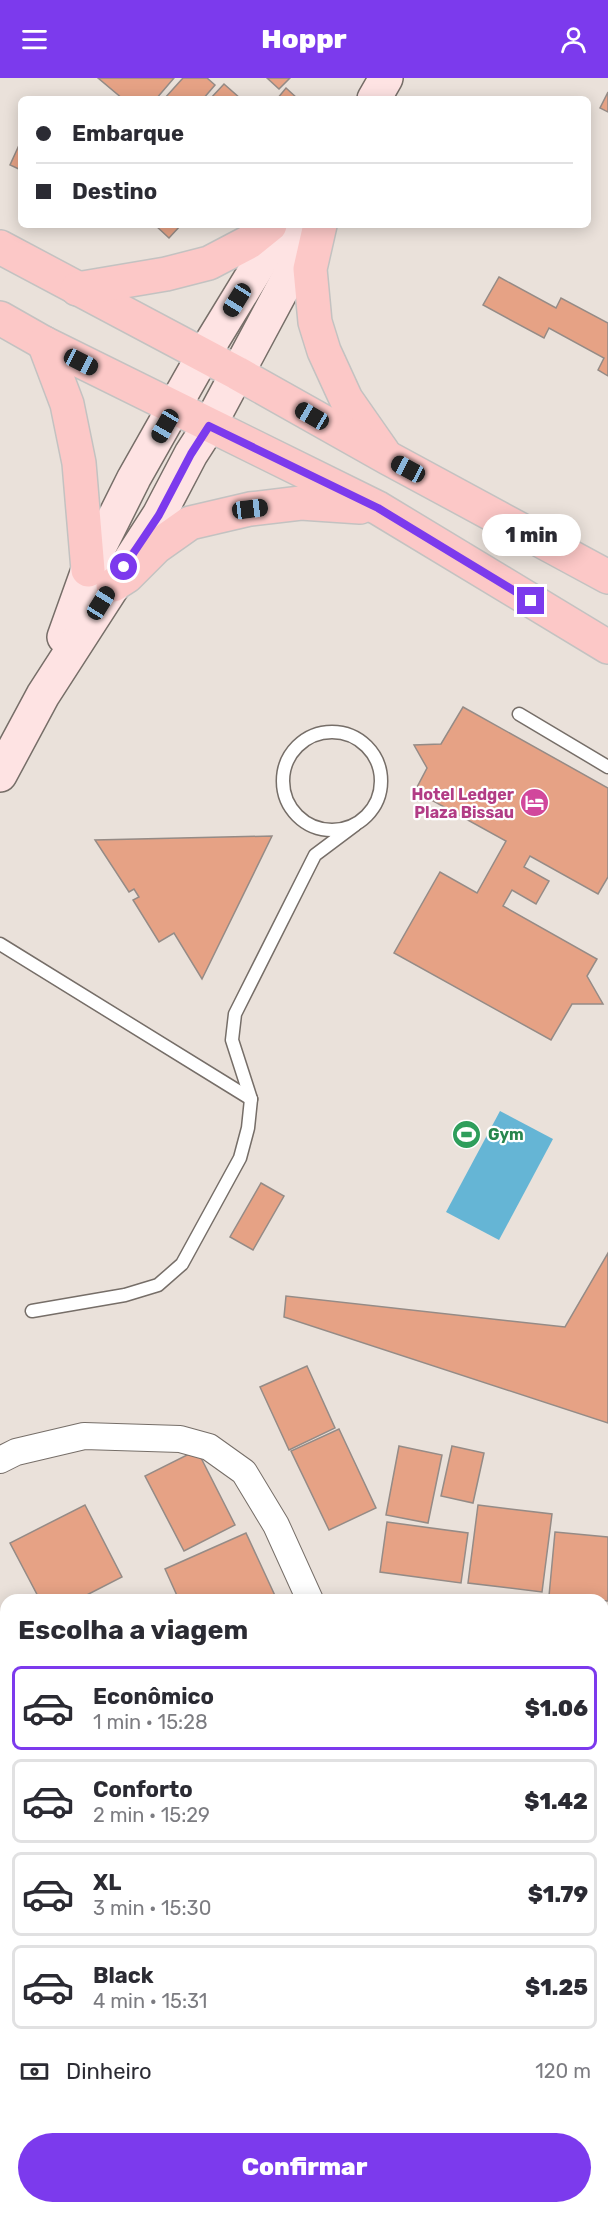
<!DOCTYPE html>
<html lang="pt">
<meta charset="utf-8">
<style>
:root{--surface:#fff;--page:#f2f2f3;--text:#2b2b33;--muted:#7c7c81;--line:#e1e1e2;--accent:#7c3aed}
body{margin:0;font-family:Rubik,sans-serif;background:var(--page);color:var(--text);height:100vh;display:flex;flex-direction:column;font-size:22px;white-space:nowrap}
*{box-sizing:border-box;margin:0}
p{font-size:20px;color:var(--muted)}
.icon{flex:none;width:33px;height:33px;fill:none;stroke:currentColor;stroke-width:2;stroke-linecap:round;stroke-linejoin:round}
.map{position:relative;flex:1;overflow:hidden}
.sheet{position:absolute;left:0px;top:1516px;width:609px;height:620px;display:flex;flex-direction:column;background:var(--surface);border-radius:18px 18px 0 0;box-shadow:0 3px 15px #0003}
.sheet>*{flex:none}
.banner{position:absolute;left:18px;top:18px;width:573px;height:132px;border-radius:9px;box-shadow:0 3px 15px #0003;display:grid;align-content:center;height:132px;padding:0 18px;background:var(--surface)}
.end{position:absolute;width:27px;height:27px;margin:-14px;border:8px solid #7c3aed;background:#fff;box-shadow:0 0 0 3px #fff}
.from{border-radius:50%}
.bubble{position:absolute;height:42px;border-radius:21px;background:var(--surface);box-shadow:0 3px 15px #0003;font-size:20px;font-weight:800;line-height:42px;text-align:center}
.car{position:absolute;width:18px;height:36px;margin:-18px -9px;border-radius:8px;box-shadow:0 0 4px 2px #0007;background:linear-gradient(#222 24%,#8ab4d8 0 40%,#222 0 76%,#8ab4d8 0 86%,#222 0)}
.banner b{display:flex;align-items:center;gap:21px;height:57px;font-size:22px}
.banner b+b{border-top:2px solid var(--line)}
.banner i{width:15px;height:15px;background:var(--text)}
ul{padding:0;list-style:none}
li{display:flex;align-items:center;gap:18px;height:84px;margin:0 12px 9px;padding:0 6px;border:3px solid var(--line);border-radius:9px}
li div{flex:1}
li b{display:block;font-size:22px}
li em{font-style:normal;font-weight:800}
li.active{border-color:var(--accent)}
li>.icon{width:54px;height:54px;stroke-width:1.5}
h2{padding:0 18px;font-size:27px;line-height:72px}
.pay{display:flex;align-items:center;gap:15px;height:66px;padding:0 18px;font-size:22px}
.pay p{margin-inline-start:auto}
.primary-button{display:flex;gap:12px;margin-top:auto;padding:12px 18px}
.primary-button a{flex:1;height:69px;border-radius:36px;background:var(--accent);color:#fff;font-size:24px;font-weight:800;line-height:69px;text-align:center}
header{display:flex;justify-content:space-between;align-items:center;height:78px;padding:0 18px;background:var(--accent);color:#fff;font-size:27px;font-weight:800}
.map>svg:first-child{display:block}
.water{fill:#65b5d5}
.building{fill:#e6a285;stroke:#958b86;stroke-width:1.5}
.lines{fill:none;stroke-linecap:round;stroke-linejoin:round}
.lane-casing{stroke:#766e68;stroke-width:15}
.street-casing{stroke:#766e68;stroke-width:28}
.secondary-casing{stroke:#766e68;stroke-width:36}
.primary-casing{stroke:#c3c2c1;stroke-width:36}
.lane{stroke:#fff;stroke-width:12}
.street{stroke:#fff;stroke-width:26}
.secondary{stroke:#fee3e3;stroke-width:33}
.primary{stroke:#fcc8c7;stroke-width:33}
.route{stroke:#7c3aed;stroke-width:8}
.labels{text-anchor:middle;stroke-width:4.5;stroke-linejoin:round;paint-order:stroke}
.hotel-label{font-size:16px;font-weight:bold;fill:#b23c85;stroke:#fff;text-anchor:end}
.leisure-label{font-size:16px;font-weight:bold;fill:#27864d;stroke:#fff;text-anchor:start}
</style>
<header><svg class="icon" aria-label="menu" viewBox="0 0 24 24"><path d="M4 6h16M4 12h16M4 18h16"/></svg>Hoppr<svg class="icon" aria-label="person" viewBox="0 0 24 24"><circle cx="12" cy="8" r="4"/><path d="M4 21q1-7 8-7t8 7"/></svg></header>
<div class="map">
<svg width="608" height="2135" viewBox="0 0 608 2135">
<rect width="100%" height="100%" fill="#eae1da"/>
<polygon class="water" points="500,1033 553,1061 499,1162 446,1134"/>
<g class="building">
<polygon points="98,0 174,0 156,21 123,21"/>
<polygon points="183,0 207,0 215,7 203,21 164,21"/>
<polygon points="267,0 290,0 279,11"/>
<polygon points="224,6 241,21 210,21"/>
<polygon points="286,10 298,21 277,21"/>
<polygon points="608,14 608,34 600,30"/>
<polygon points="20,65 21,66 21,92 10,87"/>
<polygon points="155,147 181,147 169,160"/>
<polygon points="499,199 556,230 561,220 608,245 608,298 598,292 604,280 549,250 544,260 483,227"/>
<polygon points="463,629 608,710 608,799 598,816 530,778 524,789 549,803 536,826 512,812 503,828 597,881 587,898 603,926 572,926 551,962 394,875 440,794 477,815 506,763 415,713 427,690 414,667 441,666"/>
<polygon points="272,758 202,901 174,855 159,864 133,822 139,819 134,811 129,814 95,762"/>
<polygon points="261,1105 284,1118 253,1172 230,1159"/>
<polygon points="608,1175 608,1345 284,1239 286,1218 565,1249"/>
<polygon points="307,1288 335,1350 289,1372 260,1309"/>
<polygon points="339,1351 376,1430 329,1452 291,1373"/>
<polygon points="399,1368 442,1377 428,1445 386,1437"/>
<polygon points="452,1368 484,1375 473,1425 441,1418"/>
<polygon points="197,1372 235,1447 184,1473 145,1398"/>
<polygon points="85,1427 122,1499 77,1522 40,1522 10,1465"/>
<polygon points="478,1427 552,1436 542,1514 468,1505"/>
<polygon points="387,1444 468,1455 461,1505 380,1494"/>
<polygon points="555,1454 608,1459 608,1523 549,1518"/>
<polygon points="246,1455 277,1522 179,1522 165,1491"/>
<polygon points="6,1699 6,1783 0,1771 0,1702"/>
<polygon points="608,1977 608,2048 603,2050 603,1979"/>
<polygon points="6,2008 6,2062 0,2049 0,2010"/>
<polygon points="38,2130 87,2130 90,2135 40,2135"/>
<polygon points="320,2130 386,2130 388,2135 322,2135"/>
<polygon points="512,2130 540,2130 542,2135 500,2135"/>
</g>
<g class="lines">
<defs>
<g id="lane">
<polyline points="519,636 608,689"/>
<circle cx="332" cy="703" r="49"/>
<polyline points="0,866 251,1021"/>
<polyline points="32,1233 125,1217 158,1207 182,1186 240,1080 248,1050 251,1021 232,962 235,936 315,777 355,747"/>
</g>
<g id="street">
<polyline points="0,1382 16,1374 84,1358 180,1361 209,1369 244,1394 276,1447 310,1522"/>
<polyline points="0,1648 6,1653"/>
<polyline points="254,2130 256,2135"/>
<polyline points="572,2135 573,2130"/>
</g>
<g id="secondary">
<polyline points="374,21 386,0"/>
<polyline points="64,559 88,492 134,400 203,278 283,147"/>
<polyline points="0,697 43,617 159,437 191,376 209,348 315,150"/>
</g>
<g id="primary">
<polyline points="320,147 310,191 315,244 324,273 346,321 383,374"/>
<polyline points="0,169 237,295 388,380 608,499"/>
<polyline points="77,211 166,196 209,185 249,164 270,147"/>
<polyline points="0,240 44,265 378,430 608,569"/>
<polyline points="44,265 67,326 79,385 88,492"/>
<polyline points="113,507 127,498 156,469 190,445 250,431 301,425 360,429"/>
</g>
</defs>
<use href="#lane" class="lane-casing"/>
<use href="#street" class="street-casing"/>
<use href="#secondary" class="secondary-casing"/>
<use href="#primary" class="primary-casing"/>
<use href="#lane" class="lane"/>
<use href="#street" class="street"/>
<use href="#secondary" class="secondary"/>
<use href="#primary" class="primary"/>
</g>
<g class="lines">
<polyline class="route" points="124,489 159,437 191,376 209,348 378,430 531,523"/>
</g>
<defs>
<symbol id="hotel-disc" viewBox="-11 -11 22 22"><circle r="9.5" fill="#d1479c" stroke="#fff"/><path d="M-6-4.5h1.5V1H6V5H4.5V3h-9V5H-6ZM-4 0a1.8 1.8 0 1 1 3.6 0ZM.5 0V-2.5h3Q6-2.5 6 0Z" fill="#fff"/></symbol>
<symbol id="stadium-disc" viewBox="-11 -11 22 22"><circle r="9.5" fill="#2e9e5b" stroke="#fff"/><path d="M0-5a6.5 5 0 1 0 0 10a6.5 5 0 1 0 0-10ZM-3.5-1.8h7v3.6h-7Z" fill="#fff"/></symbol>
</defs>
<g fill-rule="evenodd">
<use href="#hotel-disc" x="518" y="708" width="33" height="33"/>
<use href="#stadium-disc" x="450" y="1040" width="33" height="33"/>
</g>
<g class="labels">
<g class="hotel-label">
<text x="514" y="722">Hotel Ledger<tspan x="514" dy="18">Plaza Bissau</tspan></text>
</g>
<g class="leisure-label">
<text x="488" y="1062">Gym</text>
</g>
</g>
</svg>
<i class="end from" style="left:124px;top:489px"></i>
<i class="end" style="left:531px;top:523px"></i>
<div class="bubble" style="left:482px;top:436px;width:99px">1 min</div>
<i class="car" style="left:237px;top:222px;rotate:212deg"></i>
<i class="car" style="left:81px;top:284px;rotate:117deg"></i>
<i class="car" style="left:312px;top:338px;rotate:300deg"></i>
<i class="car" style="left:165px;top:348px;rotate:210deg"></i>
<i class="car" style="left:408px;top:391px;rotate:298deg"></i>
<i class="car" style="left:250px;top:431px;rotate:83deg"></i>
<i class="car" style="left:101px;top:525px;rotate:32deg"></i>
<div class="banner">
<b><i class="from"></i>Embarque</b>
<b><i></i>Destino</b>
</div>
<section class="sheet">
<h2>Escolha a viagem</h2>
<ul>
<li class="active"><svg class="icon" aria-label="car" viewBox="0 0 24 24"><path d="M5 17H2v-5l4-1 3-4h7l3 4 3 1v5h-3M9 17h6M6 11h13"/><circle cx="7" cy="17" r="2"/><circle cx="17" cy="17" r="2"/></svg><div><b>Econômico</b><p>1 min · 15:28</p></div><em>$1.06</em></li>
<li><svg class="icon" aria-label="car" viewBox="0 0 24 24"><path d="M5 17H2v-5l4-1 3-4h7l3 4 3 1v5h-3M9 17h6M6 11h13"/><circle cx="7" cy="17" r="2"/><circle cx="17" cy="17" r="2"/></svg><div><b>Conforto</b><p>2 min · 15:29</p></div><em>$1.42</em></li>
<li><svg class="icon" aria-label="car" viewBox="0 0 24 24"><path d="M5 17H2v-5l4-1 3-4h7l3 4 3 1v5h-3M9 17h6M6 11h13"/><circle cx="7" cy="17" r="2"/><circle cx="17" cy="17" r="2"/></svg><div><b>XL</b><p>3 min · 15:30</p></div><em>$1.79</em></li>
<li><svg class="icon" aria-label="car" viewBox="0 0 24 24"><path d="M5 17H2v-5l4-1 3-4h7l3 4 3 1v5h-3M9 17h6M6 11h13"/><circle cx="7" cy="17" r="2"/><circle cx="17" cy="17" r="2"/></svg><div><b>Black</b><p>4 min · 15:31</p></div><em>$1.25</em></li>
</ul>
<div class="pay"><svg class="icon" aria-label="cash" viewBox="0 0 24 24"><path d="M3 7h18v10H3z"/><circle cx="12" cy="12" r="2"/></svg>Dinheiro<p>120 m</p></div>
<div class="primary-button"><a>Confirmar</a></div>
</section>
</div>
